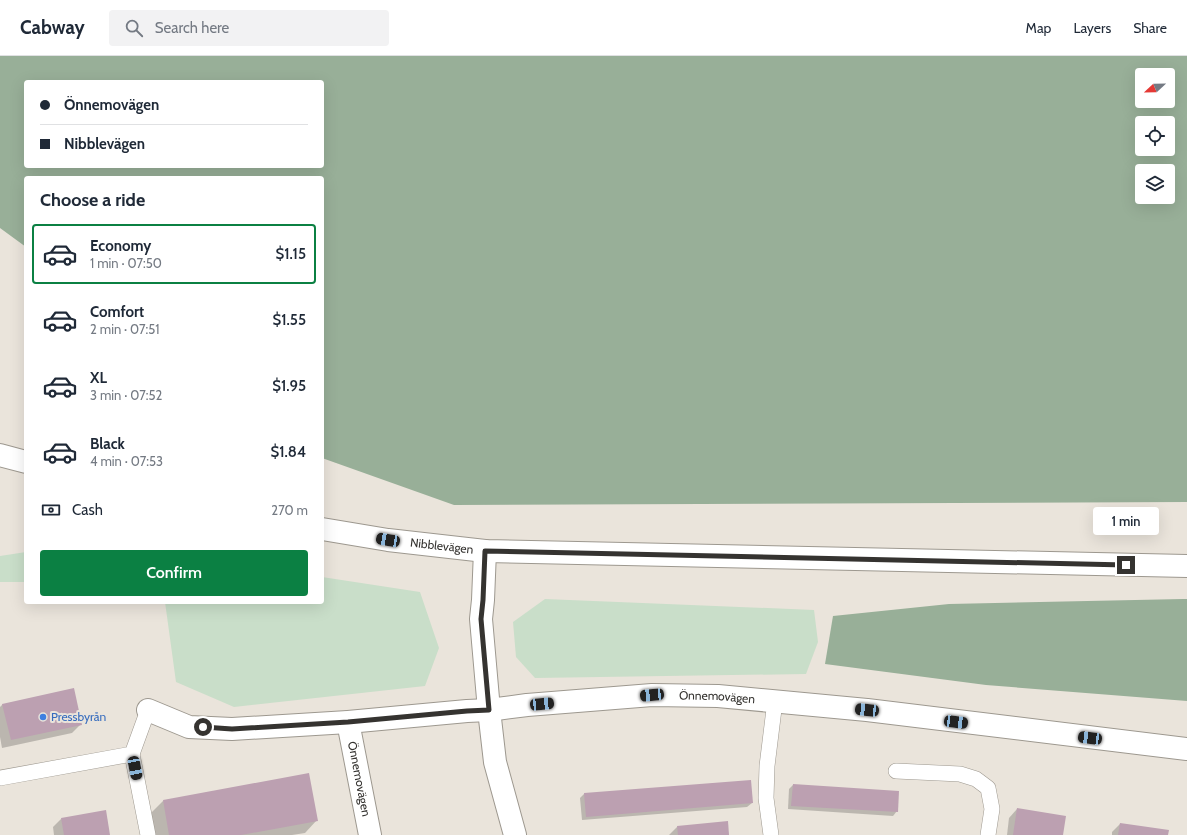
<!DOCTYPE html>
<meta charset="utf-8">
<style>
:root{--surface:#fff;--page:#f2f2f3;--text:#1f2937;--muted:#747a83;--line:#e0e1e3;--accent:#0b8043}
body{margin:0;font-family:Cabin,sans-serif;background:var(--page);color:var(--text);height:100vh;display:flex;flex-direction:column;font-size:15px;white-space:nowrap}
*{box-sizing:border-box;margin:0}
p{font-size:13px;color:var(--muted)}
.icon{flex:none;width:22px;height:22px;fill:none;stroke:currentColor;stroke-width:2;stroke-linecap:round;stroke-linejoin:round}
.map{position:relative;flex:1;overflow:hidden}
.panel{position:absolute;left:24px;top:120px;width:300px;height:428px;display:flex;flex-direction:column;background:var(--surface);border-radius:4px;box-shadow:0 4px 16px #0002}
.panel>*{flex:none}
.guide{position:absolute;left:24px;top:24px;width:300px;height:88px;border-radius:4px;box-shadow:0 4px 16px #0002;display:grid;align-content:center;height:88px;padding:0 16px;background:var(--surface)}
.needle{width:26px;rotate:248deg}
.fabs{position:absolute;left:1135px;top:12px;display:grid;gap:8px}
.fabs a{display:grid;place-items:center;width:40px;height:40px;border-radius:4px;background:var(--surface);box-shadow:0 4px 16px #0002;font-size:20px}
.end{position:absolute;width:18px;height:18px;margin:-9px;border:5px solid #353330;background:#fff;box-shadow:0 0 0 2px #fff}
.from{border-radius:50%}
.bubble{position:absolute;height:28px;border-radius:4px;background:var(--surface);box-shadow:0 4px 16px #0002;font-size:13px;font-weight:600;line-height:28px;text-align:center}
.car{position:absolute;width:12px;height:24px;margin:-12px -6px;border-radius:5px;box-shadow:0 0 3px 1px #0007;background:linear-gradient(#222 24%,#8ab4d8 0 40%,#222 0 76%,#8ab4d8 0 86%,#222 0)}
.guide b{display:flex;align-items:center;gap:14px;height:38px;font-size:15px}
.guide b+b{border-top:1px solid var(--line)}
.guide i{width:10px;height:10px;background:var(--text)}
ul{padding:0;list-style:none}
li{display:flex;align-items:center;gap:12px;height:60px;margin:0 8px 6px;padding:0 8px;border:2px solid transparent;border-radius:4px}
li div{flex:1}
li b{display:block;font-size:15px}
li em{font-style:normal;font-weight:600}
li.selected{border-color:var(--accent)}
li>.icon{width:36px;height:36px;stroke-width:1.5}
h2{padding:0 16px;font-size:18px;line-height:48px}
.pay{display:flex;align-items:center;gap:10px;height:44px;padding:0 16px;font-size:15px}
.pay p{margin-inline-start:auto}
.primary-button{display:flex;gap:8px;margin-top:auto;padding:8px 16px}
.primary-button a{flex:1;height:46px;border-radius:4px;background:var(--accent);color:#fff;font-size:16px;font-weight:600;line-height:46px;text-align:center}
header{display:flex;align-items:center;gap:24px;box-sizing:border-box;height:56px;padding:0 20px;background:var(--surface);border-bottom:1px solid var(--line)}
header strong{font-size:19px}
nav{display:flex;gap:22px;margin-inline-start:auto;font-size:14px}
.search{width:280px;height:36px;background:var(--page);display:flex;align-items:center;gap:10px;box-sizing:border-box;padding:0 14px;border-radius:4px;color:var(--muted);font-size:15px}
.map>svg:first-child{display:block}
.green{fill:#c9dec9}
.forest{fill:#98af98;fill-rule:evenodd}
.shadow{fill:#0003}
.building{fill:#bca0b1}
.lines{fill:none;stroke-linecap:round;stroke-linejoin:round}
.lane-casing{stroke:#9d988f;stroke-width:16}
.street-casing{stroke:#9d988f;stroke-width:24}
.secondary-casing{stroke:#9d988f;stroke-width:24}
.lane{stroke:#fff;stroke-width:15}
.street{stroke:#fff;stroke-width:22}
.secondary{stroke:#fff;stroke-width:22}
.route{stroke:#353330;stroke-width:5}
.shop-dot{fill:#3f7fe0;stroke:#eae4db;stroke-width:1.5}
.labels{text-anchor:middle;stroke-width:4;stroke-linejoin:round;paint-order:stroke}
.street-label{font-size:12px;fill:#353330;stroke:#eae4db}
.shop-label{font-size:12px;fill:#366cbe;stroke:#eae4db;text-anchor:start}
</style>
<header>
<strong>Cabway</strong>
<div class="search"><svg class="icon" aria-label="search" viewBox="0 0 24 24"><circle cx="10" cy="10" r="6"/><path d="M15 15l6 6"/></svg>Search here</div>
<nav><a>Map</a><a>Layers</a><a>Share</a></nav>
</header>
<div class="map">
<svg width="1187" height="779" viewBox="0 0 1187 779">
<rect width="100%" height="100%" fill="#eae4db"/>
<g class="green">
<polygon points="26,496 26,526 0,526 0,500"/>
<polygon points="322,521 420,536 439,592 425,630 234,651 176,626 165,546 322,546"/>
<polygon points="545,543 814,554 818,586 806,618 535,622 516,601 513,566"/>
</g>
<g class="forest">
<path d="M 0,0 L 1187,0 L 1187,446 L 454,449 L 322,402 L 322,122 L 26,122 L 26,191 L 0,172 ZM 1142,19 L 1168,19 L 1168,45 L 1142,45 ZM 26,26 L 322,26 L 322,110 L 26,110 ZM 1142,67 L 1168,67 L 1168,93 L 1142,93 ZM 1142,115 L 1168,115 L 1168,141 L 1142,141 Z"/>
<polygon points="1183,543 1187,543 1187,645 986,629 825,608 833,560 949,548"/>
</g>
<g class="shadow">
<polygon points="3,648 81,668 72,677 2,692 0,681 0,651"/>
<polygon points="793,729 897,755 893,760 788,753 789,733"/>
<polygon points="584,738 752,747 747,751 582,764 580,742"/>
<polygon points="163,745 317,764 305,777 292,779 155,779 151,757"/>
<polygon points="1017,753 1062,779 1007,779 1009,762"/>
<polygon points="61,763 109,779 54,779 53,771"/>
<polygon points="1120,768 1167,779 1112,779 1112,776"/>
<polygon points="677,771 728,779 669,779"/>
</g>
<g class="building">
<polygon points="74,632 82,669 11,684 2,648"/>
<polygon points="309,717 318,765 241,779 169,779 163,744"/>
<polygon points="751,724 753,747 586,761 584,737"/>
<polygon points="793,728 899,735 898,756 791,750"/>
<polygon points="1017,752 1066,760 1063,779 1013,779"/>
<polygon points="106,754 110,779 64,779 61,762"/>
<polygon points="728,765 729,779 678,779 677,770"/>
<polygon points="1120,767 1169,774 1168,779 1118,779"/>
</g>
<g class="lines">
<defs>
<g id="lane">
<polyline points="132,698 148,779"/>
<polyline points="896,715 960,718 976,723 988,732 992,753 988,779"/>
<polyline points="0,722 132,698 148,654"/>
<polyline points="771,779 766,742 767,710 775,645"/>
</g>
<g id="street">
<polyline points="485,495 483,544 481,563 489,654 495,706 515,779"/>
<path id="s1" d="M 148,654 L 189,671 L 232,673 L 348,666 L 467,655 L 489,654 L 527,649 L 652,639 L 718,640 L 867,654 L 1187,693"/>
<path id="s2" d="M 348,666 L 370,779"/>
</g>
<g id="secondary">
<polyline points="0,399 26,406"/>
<path id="s3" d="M 322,473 L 388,484 L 485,495 L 1187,510"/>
</g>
</defs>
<use href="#lane" class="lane-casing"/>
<use href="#street" class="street-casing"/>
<use href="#secondary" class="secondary-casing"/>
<use href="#lane" class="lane"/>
<use href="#street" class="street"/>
<use href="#secondary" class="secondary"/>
</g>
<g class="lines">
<polyline class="route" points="203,671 232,673 348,666 467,655 489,654 481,563 483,544 485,495 1126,509"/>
</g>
<circle class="shop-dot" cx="43" cy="661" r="4"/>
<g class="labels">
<g class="street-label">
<text dy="4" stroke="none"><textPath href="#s3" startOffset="121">Nibblevägen</textPath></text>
<text dy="4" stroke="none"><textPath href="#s1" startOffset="574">Önnemovägen</textPath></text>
<text dy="4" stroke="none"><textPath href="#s2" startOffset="58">Önnemovägen</textPath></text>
</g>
<g class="shop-label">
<text x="51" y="665">Pressbyrån</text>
</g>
</g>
</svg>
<div class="fabs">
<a><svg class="needle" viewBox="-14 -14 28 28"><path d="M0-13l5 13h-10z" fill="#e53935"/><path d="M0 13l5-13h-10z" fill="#747a83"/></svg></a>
<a><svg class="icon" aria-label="locate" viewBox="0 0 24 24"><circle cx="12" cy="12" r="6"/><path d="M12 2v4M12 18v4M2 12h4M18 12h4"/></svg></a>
<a><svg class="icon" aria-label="layers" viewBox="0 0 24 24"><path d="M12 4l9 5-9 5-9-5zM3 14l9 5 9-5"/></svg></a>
</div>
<i class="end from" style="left:203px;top:671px"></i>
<i class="end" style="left:1126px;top:509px"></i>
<div class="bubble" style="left:1093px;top:451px;width:66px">1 min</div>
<i class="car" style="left:388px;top:484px;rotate:280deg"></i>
<i class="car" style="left:652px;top:639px;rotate:265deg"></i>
<i class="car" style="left:542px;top:648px;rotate:85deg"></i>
<i class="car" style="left:867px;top:654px;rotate:276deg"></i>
<i class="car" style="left:956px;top:666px;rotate:97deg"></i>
<i class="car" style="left:1090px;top:682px;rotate:277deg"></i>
<i class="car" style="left:135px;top:712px;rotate:169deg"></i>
<div class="guide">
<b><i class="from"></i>Önnemovägen</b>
<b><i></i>Nibblevägen</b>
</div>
<section class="panel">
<h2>Choose a ride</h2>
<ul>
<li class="selected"><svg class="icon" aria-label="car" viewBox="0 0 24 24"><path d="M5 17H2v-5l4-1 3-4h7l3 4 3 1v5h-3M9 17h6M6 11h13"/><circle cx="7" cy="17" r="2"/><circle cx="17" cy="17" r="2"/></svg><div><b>Economy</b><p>1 min · 07:50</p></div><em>$1.15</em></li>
<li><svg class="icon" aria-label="car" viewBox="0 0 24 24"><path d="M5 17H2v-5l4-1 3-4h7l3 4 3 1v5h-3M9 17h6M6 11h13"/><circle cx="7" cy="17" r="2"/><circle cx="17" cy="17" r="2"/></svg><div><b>Comfort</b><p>2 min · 07:51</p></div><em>$1.55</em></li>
<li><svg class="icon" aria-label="car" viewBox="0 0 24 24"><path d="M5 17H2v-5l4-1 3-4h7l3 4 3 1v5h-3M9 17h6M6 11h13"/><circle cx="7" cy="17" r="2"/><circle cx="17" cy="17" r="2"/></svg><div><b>XL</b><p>3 min · 07:52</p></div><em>$1.95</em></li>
<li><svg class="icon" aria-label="car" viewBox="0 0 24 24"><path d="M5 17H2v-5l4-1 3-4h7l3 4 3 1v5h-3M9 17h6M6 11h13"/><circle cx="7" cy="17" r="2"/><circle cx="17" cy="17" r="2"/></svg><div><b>Black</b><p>4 min · 07:53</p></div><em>$1.84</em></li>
</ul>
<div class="pay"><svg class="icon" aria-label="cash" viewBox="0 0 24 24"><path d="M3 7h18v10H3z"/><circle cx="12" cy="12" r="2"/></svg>Cash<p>270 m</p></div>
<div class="primary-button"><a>Confirm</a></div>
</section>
</div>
